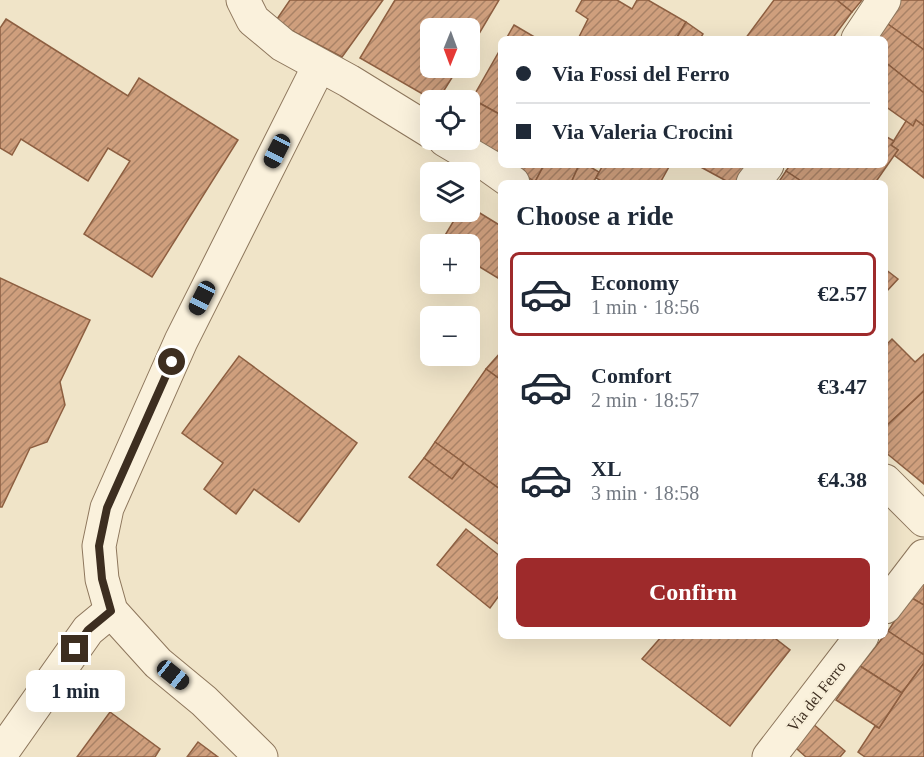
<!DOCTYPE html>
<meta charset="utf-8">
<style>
:root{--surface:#fff;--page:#f2f2f3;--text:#1f2937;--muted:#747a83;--line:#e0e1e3;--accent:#9e2a2b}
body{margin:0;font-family:"Times New Roman",serif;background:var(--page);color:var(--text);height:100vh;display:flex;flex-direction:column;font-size:22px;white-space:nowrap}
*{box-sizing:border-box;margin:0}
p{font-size:20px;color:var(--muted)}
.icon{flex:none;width:33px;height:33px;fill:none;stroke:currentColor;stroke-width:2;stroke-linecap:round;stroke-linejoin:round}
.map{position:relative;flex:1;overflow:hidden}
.panel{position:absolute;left:498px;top:180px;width:390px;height:459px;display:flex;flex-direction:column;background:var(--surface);border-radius:9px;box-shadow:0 6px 24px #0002}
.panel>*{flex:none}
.hud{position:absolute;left:498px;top:36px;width:390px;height:132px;border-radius:9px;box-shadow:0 6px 24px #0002;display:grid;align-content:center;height:132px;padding:0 18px;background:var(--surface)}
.needle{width:39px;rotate:181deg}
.buttons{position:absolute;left:420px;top:18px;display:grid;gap:12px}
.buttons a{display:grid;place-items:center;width:60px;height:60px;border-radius:9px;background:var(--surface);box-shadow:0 6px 24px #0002;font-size:30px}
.end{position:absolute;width:27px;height:27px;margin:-14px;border:8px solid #3d2e20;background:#fff;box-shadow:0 0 0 3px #fff}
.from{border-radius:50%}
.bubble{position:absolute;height:42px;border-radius:9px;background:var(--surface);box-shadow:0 6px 24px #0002;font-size:20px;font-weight:700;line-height:42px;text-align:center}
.car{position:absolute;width:18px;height:36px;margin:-18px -9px;border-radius:8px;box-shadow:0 0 4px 2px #0007;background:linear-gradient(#222 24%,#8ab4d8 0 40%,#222 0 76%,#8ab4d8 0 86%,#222 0)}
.hud b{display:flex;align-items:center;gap:21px;height:57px;font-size:22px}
.hud b+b{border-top:2px solid var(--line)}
.hud i{width:15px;height:15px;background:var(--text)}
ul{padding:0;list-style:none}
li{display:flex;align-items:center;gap:18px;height:84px;margin:0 12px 9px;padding:0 6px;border:3px solid transparent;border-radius:9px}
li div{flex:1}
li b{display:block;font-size:22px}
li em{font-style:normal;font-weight:700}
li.current{border-color:var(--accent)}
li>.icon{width:54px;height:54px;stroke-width:1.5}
h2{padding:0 18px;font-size:27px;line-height:72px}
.cta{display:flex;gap:12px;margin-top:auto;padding:12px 18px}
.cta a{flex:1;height:69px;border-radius:9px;background:var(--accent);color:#fff;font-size:24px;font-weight:700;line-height:69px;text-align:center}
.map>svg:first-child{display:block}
.building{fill:url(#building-hatch);stroke:#8d5f41;stroke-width:1.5}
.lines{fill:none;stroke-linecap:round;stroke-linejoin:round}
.minor-casing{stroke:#8d765c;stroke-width:35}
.minor{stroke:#faf1dc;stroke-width:33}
.route{stroke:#3d2e20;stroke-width:8}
.labels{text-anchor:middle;stroke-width:4.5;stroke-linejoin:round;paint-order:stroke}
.street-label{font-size:16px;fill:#3d2e20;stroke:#f7eed8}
</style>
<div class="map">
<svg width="924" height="757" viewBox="0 0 924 757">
<defs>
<pattern id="building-hatch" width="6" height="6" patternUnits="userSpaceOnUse" patternTransform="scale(1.5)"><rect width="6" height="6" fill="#cf9f7d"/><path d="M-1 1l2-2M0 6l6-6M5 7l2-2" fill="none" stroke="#a98266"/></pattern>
</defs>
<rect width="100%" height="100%" fill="#f0e4c8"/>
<g class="building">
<polygon points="290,0 383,0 342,57 275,22"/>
<polygon points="395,0 499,0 470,49 470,28 430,28 430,68 458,68 438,100 433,100 360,58"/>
<polygon points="582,0 617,0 632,9 637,0 648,0 686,22 676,39 578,39 588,19 576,11"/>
<polygon points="774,0 837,0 852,12 832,39 745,39"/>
<polygon points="837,0 862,0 852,12"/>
<polygon points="900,0 924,0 924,50 885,22"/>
<polygon points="6,19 128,96 139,78 238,140 152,277 84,234 130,161 108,148 88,181 21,139 12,155 0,148 0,28"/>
<polygon points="686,22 703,34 700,39 676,39"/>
<polygon points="885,22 924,50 924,93 885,62 885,39 874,39"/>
<polygon points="514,25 538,39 506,39"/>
<polygon points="501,48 501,115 472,99"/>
<polygon points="885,62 924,93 924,126 916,120 913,126 885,106"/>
<polygon points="472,99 501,115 501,160 470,139 470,104"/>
<polygon points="916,120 924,126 924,178 894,155 898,150 891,145 906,121 913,126"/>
<polygon points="885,136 894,141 891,145 898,150 875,183 804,183 786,171 790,165 885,165"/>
<polygon points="509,165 544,165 535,182"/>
<polygon points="544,165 579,165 571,183 537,183 535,182"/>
<polygon points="579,165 587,165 599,172 593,183 571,183"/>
<polygon points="603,165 670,165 660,183 605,183 596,178"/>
<polygon points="697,165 760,165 749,183 730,183"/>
<polygon points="786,171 804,183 778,183"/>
<polygon points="470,207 501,226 501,280 470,261 470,244 444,244 441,242 459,212 470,212"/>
<polygon points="885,269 898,279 885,293"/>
<polygon points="0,278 90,320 60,382 65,405 47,442 30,448 2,507 0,507"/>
<polygon points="892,339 915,362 924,354 924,391 885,427 885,346"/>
<polygon points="501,352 501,380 486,369"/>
<polygon points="239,356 357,443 299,522 254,489 236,514 204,489 223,463 182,433"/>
<polygon points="486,369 501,380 501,490 435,442"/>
<polygon points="924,391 924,484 885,452 885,427"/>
<polygon points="435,442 464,463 452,479 424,458"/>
<polygon points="424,458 452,479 464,463 501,490 501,546 409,477"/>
<polygon points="466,529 501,557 501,593 490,608 437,565"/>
<polygon points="924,580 924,605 910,597"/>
<polygon points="910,597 924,605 924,655 888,631"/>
<polygon points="888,631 924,655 924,663 902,693 860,666"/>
<polygon points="662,636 772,636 790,650 730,726 642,659"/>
<polygon points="924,663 924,757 865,757 858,752 875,726 879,728 902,693"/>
<polygon points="860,666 902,693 879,728 836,700"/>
<polygon points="110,712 160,749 155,757 77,757"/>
<polygon points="806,718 845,751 840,757 806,757 788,741"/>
<polygon points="198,742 218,757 187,757"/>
</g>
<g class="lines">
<defs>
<g id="minor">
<polyline points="243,0 253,20 283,45 349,81 430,131"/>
<polyline points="858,39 884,0"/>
<polyline points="445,140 489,166 513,183"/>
<polyline points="753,183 767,165"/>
<polyline points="885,481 924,520"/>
<polyline points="885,607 924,556"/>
<polyline points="0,755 88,630 111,611"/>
<polyline points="261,757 204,701 158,663 111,611 102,579 99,546 107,508 181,341 319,66"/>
<polyline points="769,757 862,636"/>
</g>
</defs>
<use href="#minor" class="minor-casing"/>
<use href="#minor" class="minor"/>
</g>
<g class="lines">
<polyline class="route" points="75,649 88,630 111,611 102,579 99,546 107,508 172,362"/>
</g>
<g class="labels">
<g class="street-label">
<text transform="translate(816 696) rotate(-52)" y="6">Via del Ferro</text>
</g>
</g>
</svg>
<div class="buttons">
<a><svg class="needle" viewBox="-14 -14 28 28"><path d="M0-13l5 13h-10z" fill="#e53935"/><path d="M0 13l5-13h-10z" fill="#747a83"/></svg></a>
<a><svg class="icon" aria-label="locate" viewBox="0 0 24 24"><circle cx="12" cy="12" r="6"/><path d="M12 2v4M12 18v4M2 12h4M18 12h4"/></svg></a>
<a><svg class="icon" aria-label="layers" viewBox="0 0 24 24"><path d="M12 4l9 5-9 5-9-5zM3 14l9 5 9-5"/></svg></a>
<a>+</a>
<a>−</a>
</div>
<i class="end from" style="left:172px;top:362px"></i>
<i class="end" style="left:75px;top:649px"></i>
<div class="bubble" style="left:26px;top:670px;width:99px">1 min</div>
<i class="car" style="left:277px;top:151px;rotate:207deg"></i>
<i class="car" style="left:202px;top:298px;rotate:207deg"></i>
<i class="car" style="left:173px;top:675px;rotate:129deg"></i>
<div class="hud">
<b><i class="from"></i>Via Fossi del Ferro</b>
<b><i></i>Via Valeria Crocini</b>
</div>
<section class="panel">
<h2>Choose a ride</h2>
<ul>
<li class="current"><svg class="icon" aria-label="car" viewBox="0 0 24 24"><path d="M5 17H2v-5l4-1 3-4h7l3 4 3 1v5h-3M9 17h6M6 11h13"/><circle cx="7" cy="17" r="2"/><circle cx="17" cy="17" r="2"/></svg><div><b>Economy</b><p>1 min · 18:56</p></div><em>€2.57</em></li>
<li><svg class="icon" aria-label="car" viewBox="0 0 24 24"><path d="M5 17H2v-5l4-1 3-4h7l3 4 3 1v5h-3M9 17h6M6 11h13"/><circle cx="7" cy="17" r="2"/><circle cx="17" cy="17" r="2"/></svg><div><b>Comfort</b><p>2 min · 18:57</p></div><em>€3.47</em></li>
<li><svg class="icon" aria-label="car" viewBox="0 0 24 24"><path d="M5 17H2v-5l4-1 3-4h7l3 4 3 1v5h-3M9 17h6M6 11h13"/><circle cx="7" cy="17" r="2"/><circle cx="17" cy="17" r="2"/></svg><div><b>XL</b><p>3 min · 18:58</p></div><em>€4.38</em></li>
</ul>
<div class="cta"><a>Confirm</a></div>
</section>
</div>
